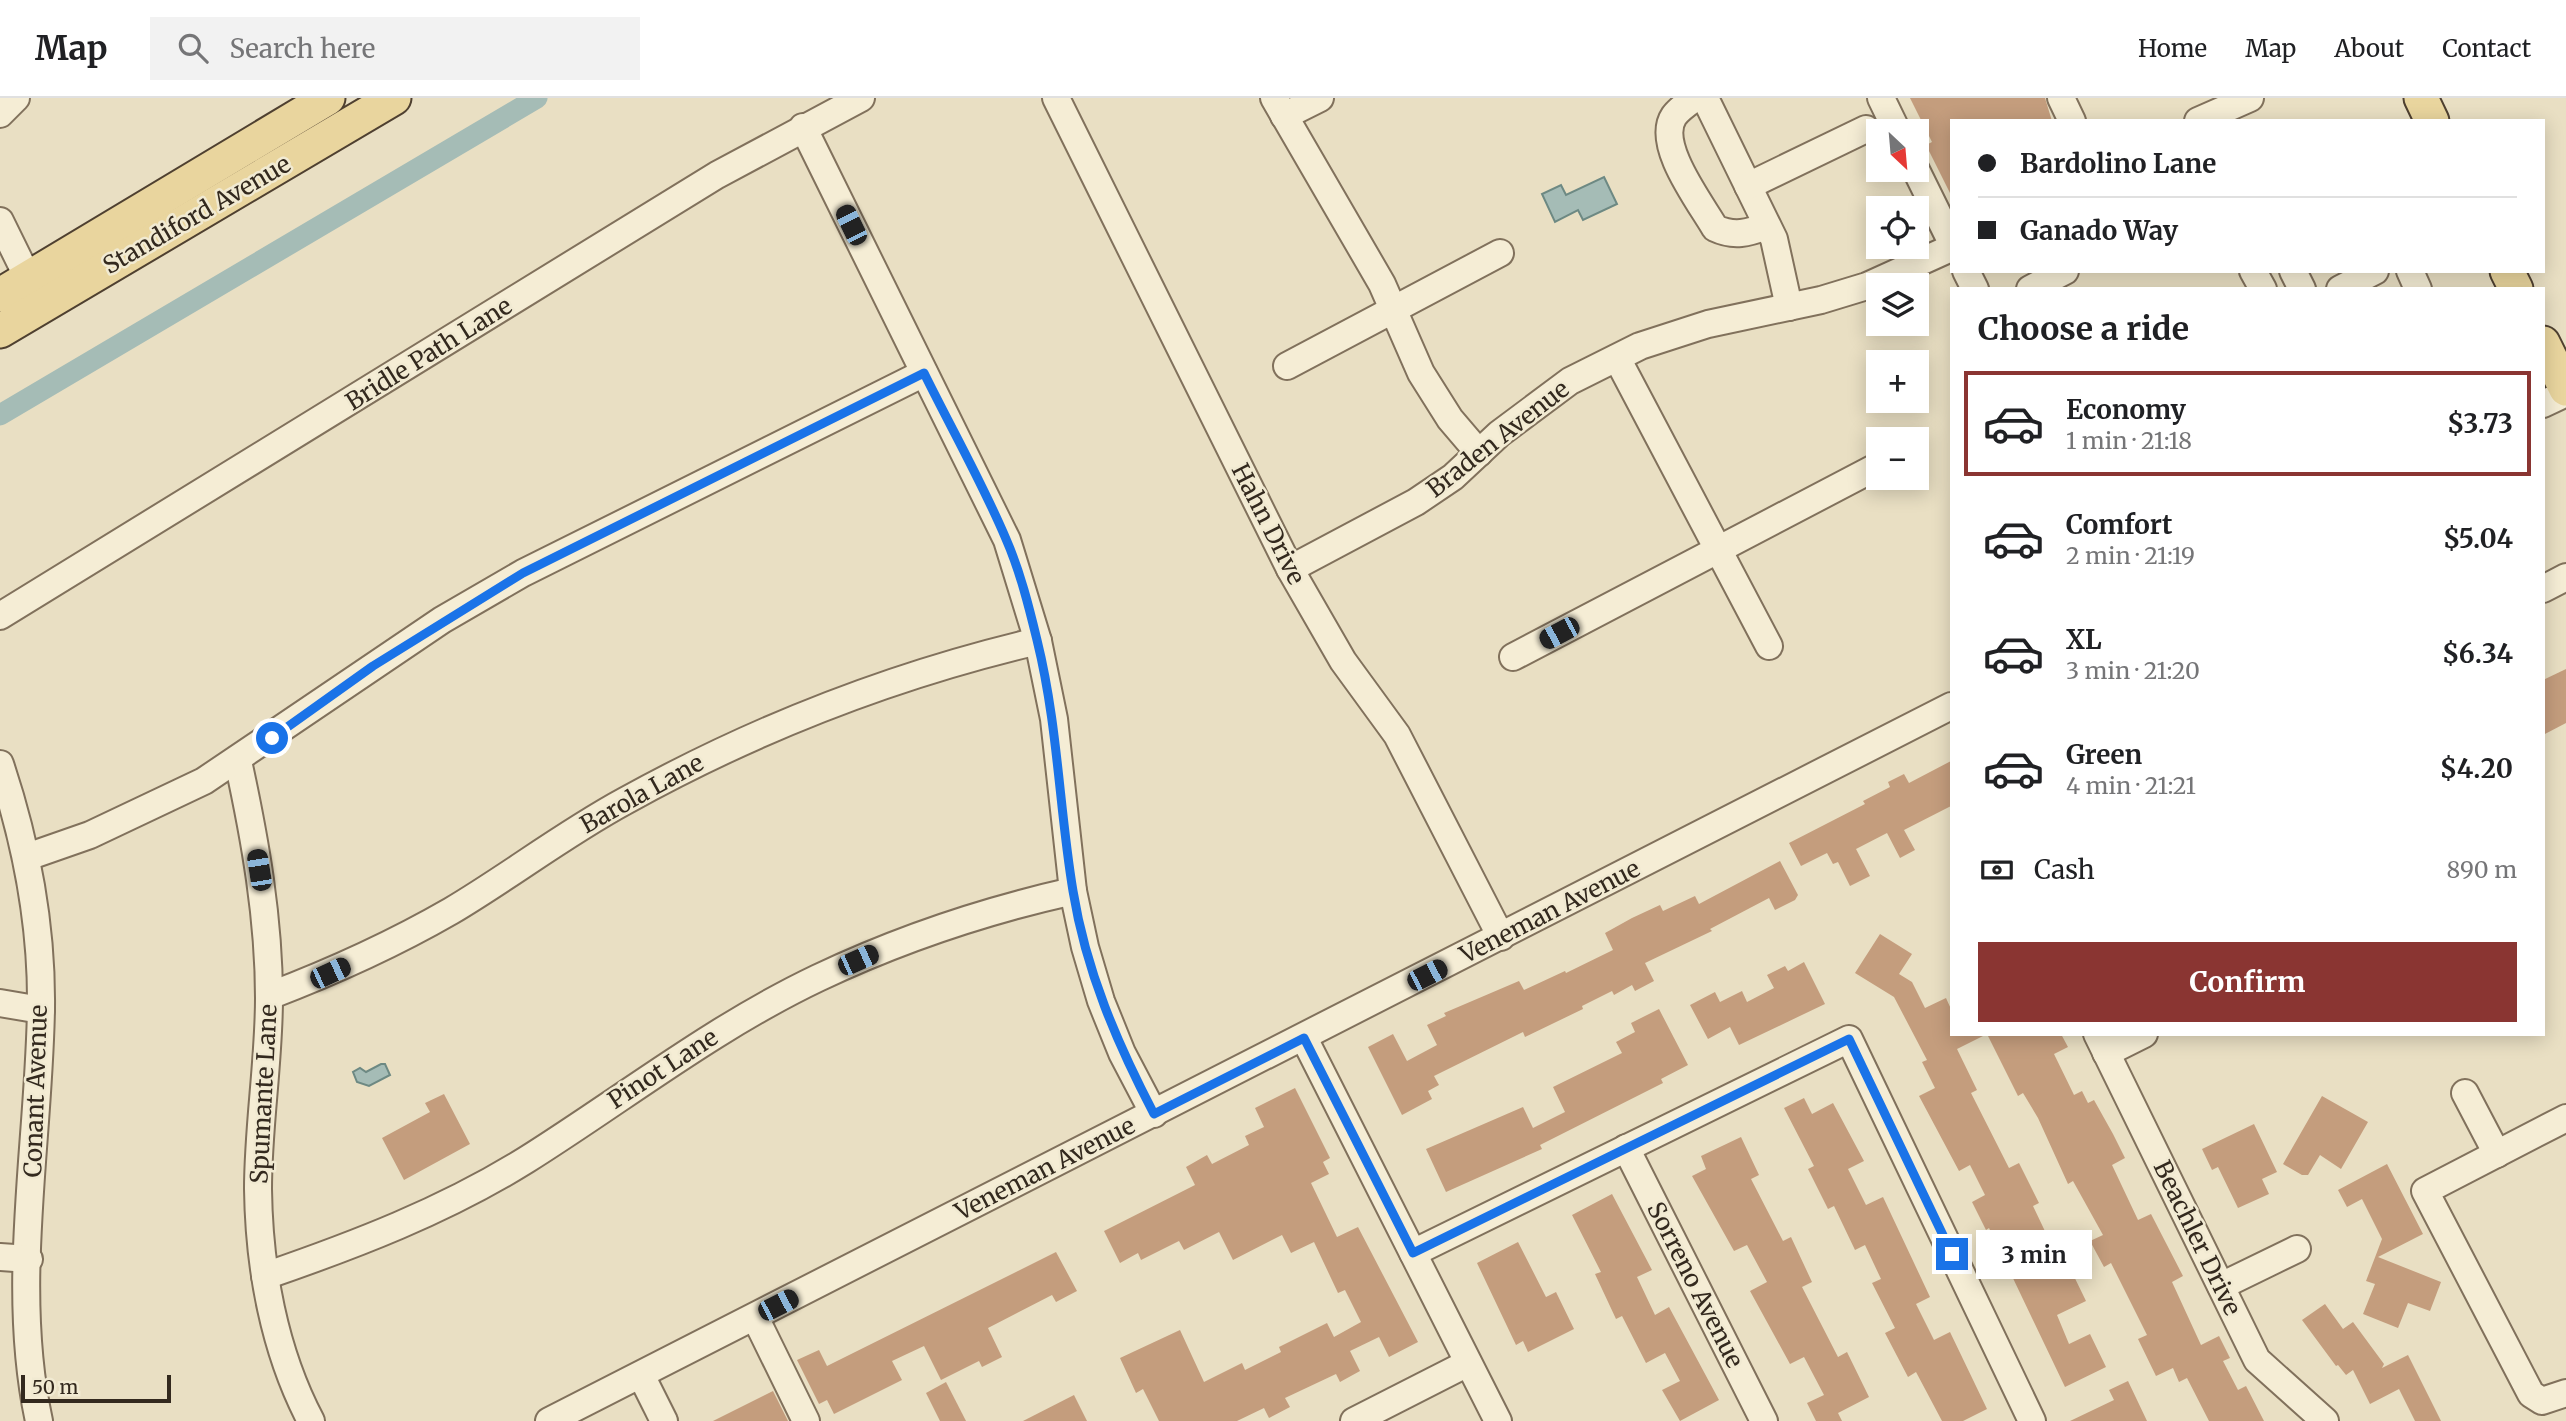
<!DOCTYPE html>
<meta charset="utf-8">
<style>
:root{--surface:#fff;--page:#f2f2f2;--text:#202124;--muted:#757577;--line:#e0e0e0;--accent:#8a3532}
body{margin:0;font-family:Merriweather,serif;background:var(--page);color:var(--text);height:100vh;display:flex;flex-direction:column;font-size:26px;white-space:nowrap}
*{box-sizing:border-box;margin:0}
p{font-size:23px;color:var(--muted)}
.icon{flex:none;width:38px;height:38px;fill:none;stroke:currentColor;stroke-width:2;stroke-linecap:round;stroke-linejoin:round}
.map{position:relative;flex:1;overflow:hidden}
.panel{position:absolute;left:1950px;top:189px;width:595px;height:749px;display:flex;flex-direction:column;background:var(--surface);border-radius:0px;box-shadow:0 4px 18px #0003}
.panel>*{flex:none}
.hud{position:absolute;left:1950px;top:21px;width:595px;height:154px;border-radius:0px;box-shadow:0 4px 18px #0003;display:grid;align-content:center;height:154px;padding:0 28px;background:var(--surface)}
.needle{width:46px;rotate:154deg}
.fabs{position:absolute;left:1866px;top:21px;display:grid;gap:14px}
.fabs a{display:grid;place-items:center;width:63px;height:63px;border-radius:0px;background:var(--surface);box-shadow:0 4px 18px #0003;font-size:35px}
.scale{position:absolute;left:21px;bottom:18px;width:150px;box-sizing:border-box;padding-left:7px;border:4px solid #33291e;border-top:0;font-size:19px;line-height:24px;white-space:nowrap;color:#33291e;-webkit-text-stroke:5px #f1ead2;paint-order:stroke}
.end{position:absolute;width:32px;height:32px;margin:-16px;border:9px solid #1a73e8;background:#fff;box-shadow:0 0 0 4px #fff}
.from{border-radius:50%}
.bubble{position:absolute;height:49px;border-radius:0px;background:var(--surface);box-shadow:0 4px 18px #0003;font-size:23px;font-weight:700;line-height:49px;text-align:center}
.car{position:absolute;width:21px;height:42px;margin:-21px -10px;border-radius:9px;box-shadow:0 0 5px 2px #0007;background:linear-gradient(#222 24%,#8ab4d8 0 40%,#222 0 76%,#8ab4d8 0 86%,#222 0)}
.hud b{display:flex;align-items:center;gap:24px;height:66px;font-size:26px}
.hud b+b{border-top:2px solid var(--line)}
.hud i{width:18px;height:18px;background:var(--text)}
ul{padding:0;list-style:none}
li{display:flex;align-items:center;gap:21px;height:105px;margin:0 14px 10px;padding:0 14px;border:4px solid transparent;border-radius:0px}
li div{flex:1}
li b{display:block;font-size:26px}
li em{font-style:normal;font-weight:700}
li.active{border-color:var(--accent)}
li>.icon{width:63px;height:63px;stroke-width:1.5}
h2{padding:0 28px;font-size:32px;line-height:84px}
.pay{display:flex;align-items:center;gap:18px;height:77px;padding:0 28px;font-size:26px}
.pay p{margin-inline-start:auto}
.button{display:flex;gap:14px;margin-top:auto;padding:14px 28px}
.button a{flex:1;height:80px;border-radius:0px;background:var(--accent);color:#fff;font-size:28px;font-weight:700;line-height:80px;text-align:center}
header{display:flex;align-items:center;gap:42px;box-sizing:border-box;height:98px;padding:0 35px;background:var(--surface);border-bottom:2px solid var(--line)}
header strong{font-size:33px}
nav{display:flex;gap:38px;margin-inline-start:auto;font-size:24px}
.search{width:490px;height:63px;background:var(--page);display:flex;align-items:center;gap:18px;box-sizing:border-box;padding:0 24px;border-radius:0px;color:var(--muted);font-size:26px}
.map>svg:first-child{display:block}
.water{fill:#a5bcb6;stroke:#6d8983;stroke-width:2}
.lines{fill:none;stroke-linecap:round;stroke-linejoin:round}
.canal{stroke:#a5bcb6;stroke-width:21}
.building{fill:#c49d7d}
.minor-casing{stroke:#81715c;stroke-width:30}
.major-casing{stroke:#4f4030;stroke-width:37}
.minor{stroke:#f5edd5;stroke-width:26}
.major{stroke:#e9d59e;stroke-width:33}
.route{stroke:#1a73e8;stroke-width:9}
.labels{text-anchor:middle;stroke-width:5;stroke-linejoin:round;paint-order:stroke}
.street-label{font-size:24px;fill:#33291e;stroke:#f1ead2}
</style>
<header>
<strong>Map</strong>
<div class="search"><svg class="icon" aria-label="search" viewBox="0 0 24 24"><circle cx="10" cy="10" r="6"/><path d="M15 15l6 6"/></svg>Search here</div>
<nav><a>Home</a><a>Map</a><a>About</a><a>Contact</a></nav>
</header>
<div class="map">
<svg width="2566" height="1323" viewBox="0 0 2566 1323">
<rect width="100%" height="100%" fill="#e9dfc3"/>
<g class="water">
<polygon points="1604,79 1617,106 1583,122 1578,112 1555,124 1542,96 1561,87 1566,97"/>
<polygon points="381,966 385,966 390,977 369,988 357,984 353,974 360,970 366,974"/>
</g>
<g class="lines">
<polyline class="canal" points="0,317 537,0"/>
</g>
<g class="building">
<polygon points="1910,0 2045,0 2052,23 1951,23 1951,97 1926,47 1932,44"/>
<polygon points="2566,571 2566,625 2543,637 2543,582"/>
<polygon points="1951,663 1951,708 1904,732 1915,752 1900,760 1887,735 1856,751 1870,778 1850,788 1838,764 1833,766 1827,755 1801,768 1789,745 1865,706 1863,703 1890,689 1888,684 1904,676 1909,685"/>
<polygon points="1780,763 1798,797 1795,802 1775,812 1769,800 1710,831 1712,833 1645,865 1654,883 1635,893 1632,887 1614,897 1612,893 1582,908 1583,911 1525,939 1523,934 1434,978 1439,987 1428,993 1432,1001 1402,1017 1368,949 1393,936 1407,963 1437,947 1427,927 1446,918 1444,915 1519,883 1524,892 1565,873 1566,875 1613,852 1605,835 1632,820 1660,807 1663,813 1695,798 1699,806"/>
<polygon points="1880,836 1912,856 1899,876 1912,884 1925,910 1946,900 1951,911 1951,936 1987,936 1957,951 1977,992 1971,995 2009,1070 2019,1065 2039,1105 2033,1108 2063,1171 2069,1168 2086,1203 2057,1217 2069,1246 2090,1236 2106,1269 2065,1289 1989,1130 1986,1132 1972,1104 1985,1097 1970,1067 1959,1073 1919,998 1935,990 1922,964 1927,962 1894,899 1855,875"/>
<polygon points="1804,864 1825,906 1739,947 1730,929 1708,941 1690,907 1715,894 1720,904 1742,893 1747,904 1774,890 1767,877 1785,868 1788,873"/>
<polygon points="1659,911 1688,967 1661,981 1663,985 1540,1047 1542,1051 1446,1094 1426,1051 1523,1009 1533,1030 1565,1014 1553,989 1622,955 1616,944 1635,934 1631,925"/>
<polygon points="1987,936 2061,936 2068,949 2054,956 2074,997 2082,993 2088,1005 2094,1002 2113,1036 2125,1060 2112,1067 2138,1122 2151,1116 2183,1178 2172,1184 2201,1247 2219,1238 2230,1260 2223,1263 2238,1292 2246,1288 2264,1323 2209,1323 2187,1280 2179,1284 2173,1270 2156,1278 2138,1241 2147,1237 2111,1165 2104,1169 2090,1143 2103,1137 2073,1083 2068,1086 2038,1020 2023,995 2018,998"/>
<polygon points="1295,990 1330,1060 1323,1064 1329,1076 1311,1085 1337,1139 1358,1129 1418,1244 1389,1259 1379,1239 1350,1253 1360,1273 1340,1284 1336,1276 1285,1300 1290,1309 1269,1320 1264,1310 1237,1323 1159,1323 1143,1291 1136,1295 1120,1260 1180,1232 1204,1284 1242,1265 1245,1272 1281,1254 1279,1249 1327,1225 1334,1239 1361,1224 1345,1192 1338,1195 1314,1144 1291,1155 1282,1137 1233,1162 1219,1134 1184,1152 1179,1143 1141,1162 1138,1155 1120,1165 1104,1133 1195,1087 1186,1069 1207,1057 1212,1066 1249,1047 1245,1038 1264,1029 1255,1010"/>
<polygon points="444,996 470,1046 404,1082 382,1040 430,1014 425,1005"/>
<polygon points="2322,998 2368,1024 2341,1071 2320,1057 2308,1077 2302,1077 2283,1066"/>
<polygon points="1804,1000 1812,1016 1833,1005 1864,1063 1848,1071 1866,1107 1883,1099 1930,1199 1916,1206 1934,1242 1950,1234 1987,1311 1963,1323 1942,1323 1916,1274 1908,1279 1885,1235 1895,1230 1872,1185 1881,1181 1865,1147 1855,1152 1834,1108 1828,1111 1808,1071 1814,1068 1784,1010"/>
<polygon points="2254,1026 2277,1074 2262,1081 2269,1096 2238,1110 2218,1069 2212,1072 2202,1051"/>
<polygon points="1741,1039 1759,1077 1751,1081 1783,1143 1791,1139 1812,1184 1802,1189 1838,1259 1847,1254 1869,1299 1838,1315 1842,1323 1816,1323 1807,1305 1824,1297 1804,1259 1790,1266 1750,1193 1767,1184 1747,1147 1734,1153 1692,1078 1706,1071 1701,1058"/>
<polygon points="2387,1066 2423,1136 2378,1159 2441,1184 2430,1213 2408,1205 2398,1230 2363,1216 2375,1186 2366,1183 2382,1141 2362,1101 2347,1109 2338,1092"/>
<polygon points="1612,1096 1652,1172 1637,1179 1655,1217 1669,1209 1719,1302 1680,1323 1662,1292 1680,1283 1665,1255 1646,1265 1622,1218 1616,1221 1595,1176 1601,1174 1572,1117"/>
<polygon points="1518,1144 1546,1199 1556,1194 1574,1231 1528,1254 1523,1243 1516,1247 1477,1165"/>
<polygon points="1056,1154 1077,1193 1056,1204 1052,1197 988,1230 1002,1259 982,1269 979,1263 941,1282 924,1248 892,1263 902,1282 834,1316 827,1302 819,1306 797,1262 819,1252 827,1268"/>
<polygon points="2325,1206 2343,1231 2353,1224 2384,1266 2382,1270 2408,1257 2441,1323 2415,1323 2399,1291 2370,1306 2353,1272 2346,1277 2338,1267 2336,1268 2302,1222"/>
<polygon points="2128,1283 2147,1323 2070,1323 2114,1302 2109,1292"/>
<polygon points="946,1284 966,1323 940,1323 926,1295"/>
<polygon points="773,1293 788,1323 713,1323"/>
<polygon points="1074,1297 1087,1323 1023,1323"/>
</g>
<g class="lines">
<defs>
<g id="minor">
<polyline points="1056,0 1290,471 1343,563 1397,637 1501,839"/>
<polyline points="1274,0 1382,186 1421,275 1450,321 1479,355"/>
<path d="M 1695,0 C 1688,5 1679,11 1674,18 C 1655,46 1700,104 1715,130 C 1734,139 1748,135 1767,128"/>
<polyline points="1705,0 1774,141 1789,209"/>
<polyline points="1881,0 1897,33"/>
<polyline points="2061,0 2072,23"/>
<polyline points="0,16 16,0"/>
<polyline points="1284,18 1320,0"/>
<polyline points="2198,23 2250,0"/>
<polyline points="803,29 1007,442 1038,543 1054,621 1073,793 1085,849 1101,903 1122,955 1154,1016"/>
<polyline points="1916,72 1951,143"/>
<polyline points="1748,88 1866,31"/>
<polyline points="0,123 28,180"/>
<polyline points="1966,173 1975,191"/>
<polyline points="2253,173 2263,191"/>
<polyline points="2293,173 2302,191"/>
<polyline points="2410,173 2418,191"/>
<polyline points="2030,191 2065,173"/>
<polyline points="2340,191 2375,173"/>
<polyline points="1617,260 1769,548"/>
<polyline points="1287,268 1500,155"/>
<polyline points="2543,306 2566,295"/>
<polyline points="1290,471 1416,404 1453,379 1499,336 1570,283 1640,248 1708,226 1821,202 1867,188 1951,150"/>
<polyline points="2543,491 2566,479"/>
<polyline points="0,518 717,77 861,0"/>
<polyline points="1513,559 1878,368"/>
<path d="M 238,663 C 255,741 269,820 269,900 C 269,964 258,1028 258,1091 C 259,1170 274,1253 311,1323"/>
<path d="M 0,666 C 26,744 42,828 41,910 C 39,1046 10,1190 39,1323"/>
<polyline points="27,759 90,737 204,683 442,522 523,475 924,275"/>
<path d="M 269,898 C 332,874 392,847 451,813 C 510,778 564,736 625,703 C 755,631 893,577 1038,543"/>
<polyline points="0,905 41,912"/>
<polyline points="2097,936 2257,1262 2325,1323"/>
<polyline points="1304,940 1498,1323"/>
<polyline points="2106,955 2144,936"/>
<polyline points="2465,995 2497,1056"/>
<polyline points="2566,1020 2425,1093 2531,1296 2542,1303 2566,1295"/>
<polyline points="1626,1050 1764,1323"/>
<polyline points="1413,1155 1849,941 2032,1323"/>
<polyline points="0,1159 29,1161"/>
<path d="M 265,1178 C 355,1147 444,1113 526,1062 C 623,1001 713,930 818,880 C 900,841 984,813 1073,793"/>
<polyline points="2221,1188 2297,1151"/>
<polyline points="755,1219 806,1323"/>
<polyline points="641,1277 664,1323"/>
<polyline points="549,1323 1951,608"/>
<polyline points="1354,1323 1468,1265"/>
</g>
<g id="major">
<polyline points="2421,0 2432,23"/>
<polyline points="2507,173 2516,191"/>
<polyline points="0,197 328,0"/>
<polyline points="0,233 394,0"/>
<polyline points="2543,245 2566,291"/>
</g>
</defs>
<use href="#minor" class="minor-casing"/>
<use href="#major" class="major-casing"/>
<use href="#minor" class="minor"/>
<use href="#major" class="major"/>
</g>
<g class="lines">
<path class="route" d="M 272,640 L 373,568 L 523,475 L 924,275 C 951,330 982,384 1006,441 C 1020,473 1029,509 1037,542 C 1058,627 1059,709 1073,793 C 1086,873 1117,945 1154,1016 L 1304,940 L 1413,1155 L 1849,941 L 1952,1156"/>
</g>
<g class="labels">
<g class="street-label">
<text transform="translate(197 117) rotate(-30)" y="8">Standiford Avenue</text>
<text transform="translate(429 256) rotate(-32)" y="8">Bridle Path Lane</text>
<text transform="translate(1498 341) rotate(-38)" y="8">Braden Avenue</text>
<text transform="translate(1268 426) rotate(63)" y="8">Hahn Drive</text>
<text transform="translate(642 696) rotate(-29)" y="8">Barola Lane</text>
<text transform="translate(1550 814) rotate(-27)" y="8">Veneman Avenue</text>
<text transform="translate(663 971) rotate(-33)" y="8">Pinot Lane</text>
<text transform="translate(36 993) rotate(-88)" y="8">Conant Avenue</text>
<text transform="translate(264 996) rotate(-87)" y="8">Spumante Lane</text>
<text transform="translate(1045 1071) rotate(-27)" y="8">Veneman Avenue</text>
<text transform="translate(2197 1140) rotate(64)" y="8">Beachler Drive</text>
<text transform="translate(1695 1187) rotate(63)" y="8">Sorreno Avenue</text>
</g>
</g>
</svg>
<div class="fabs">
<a><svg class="needle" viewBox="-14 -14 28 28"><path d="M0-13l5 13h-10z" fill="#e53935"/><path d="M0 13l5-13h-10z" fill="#757577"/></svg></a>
<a><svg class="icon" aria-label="locate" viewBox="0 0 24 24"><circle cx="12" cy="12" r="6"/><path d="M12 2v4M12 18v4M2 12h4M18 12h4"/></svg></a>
<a><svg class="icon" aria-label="layers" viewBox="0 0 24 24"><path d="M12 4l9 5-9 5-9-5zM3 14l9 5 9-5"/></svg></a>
<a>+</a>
<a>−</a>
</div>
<div class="scale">50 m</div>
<i class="end from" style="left:272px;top:640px"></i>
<i class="end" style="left:1952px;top:1156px"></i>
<div class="bubble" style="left:1976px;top:1132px;width:116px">3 min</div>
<i class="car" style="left:851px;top:127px;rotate:334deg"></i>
<i class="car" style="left:1559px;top:535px;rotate:242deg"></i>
<i class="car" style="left:259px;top:772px;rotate:351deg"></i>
<i class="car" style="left:858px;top:862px;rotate:66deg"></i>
<i class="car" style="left:330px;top:875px;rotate:65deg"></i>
<i class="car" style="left:1427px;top:877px;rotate:63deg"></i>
<i class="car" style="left:778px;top:1207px;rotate:63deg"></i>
<div class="hud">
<b><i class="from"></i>Bardolino Lane</b>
<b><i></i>Ganado Way</b>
</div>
<section class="panel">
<h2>Choose a ride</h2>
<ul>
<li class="active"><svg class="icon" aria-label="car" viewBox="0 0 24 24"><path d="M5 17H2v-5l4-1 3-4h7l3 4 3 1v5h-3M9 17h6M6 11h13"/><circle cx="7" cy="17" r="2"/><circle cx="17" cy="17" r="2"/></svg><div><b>Economy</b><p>1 min · 21:18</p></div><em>$3.73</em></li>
<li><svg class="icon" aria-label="car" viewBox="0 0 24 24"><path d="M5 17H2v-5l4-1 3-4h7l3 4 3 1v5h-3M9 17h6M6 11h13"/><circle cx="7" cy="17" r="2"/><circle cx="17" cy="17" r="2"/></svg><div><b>Comfort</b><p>2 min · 21:19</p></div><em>$5.04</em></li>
<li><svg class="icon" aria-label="car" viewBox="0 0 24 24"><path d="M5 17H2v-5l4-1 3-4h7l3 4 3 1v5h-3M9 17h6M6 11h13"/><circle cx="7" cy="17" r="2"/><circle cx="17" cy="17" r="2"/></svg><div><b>XL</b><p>3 min · 21:20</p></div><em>$6.34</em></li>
<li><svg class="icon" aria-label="car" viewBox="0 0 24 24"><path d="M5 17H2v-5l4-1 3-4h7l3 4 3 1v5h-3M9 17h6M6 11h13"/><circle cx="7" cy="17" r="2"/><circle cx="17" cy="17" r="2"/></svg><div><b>Green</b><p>4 min · 21:21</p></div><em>$4.20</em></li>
</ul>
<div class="pay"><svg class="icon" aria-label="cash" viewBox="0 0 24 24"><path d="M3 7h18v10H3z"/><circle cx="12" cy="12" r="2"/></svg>Cash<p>890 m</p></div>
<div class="button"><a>Confirm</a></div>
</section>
</div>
